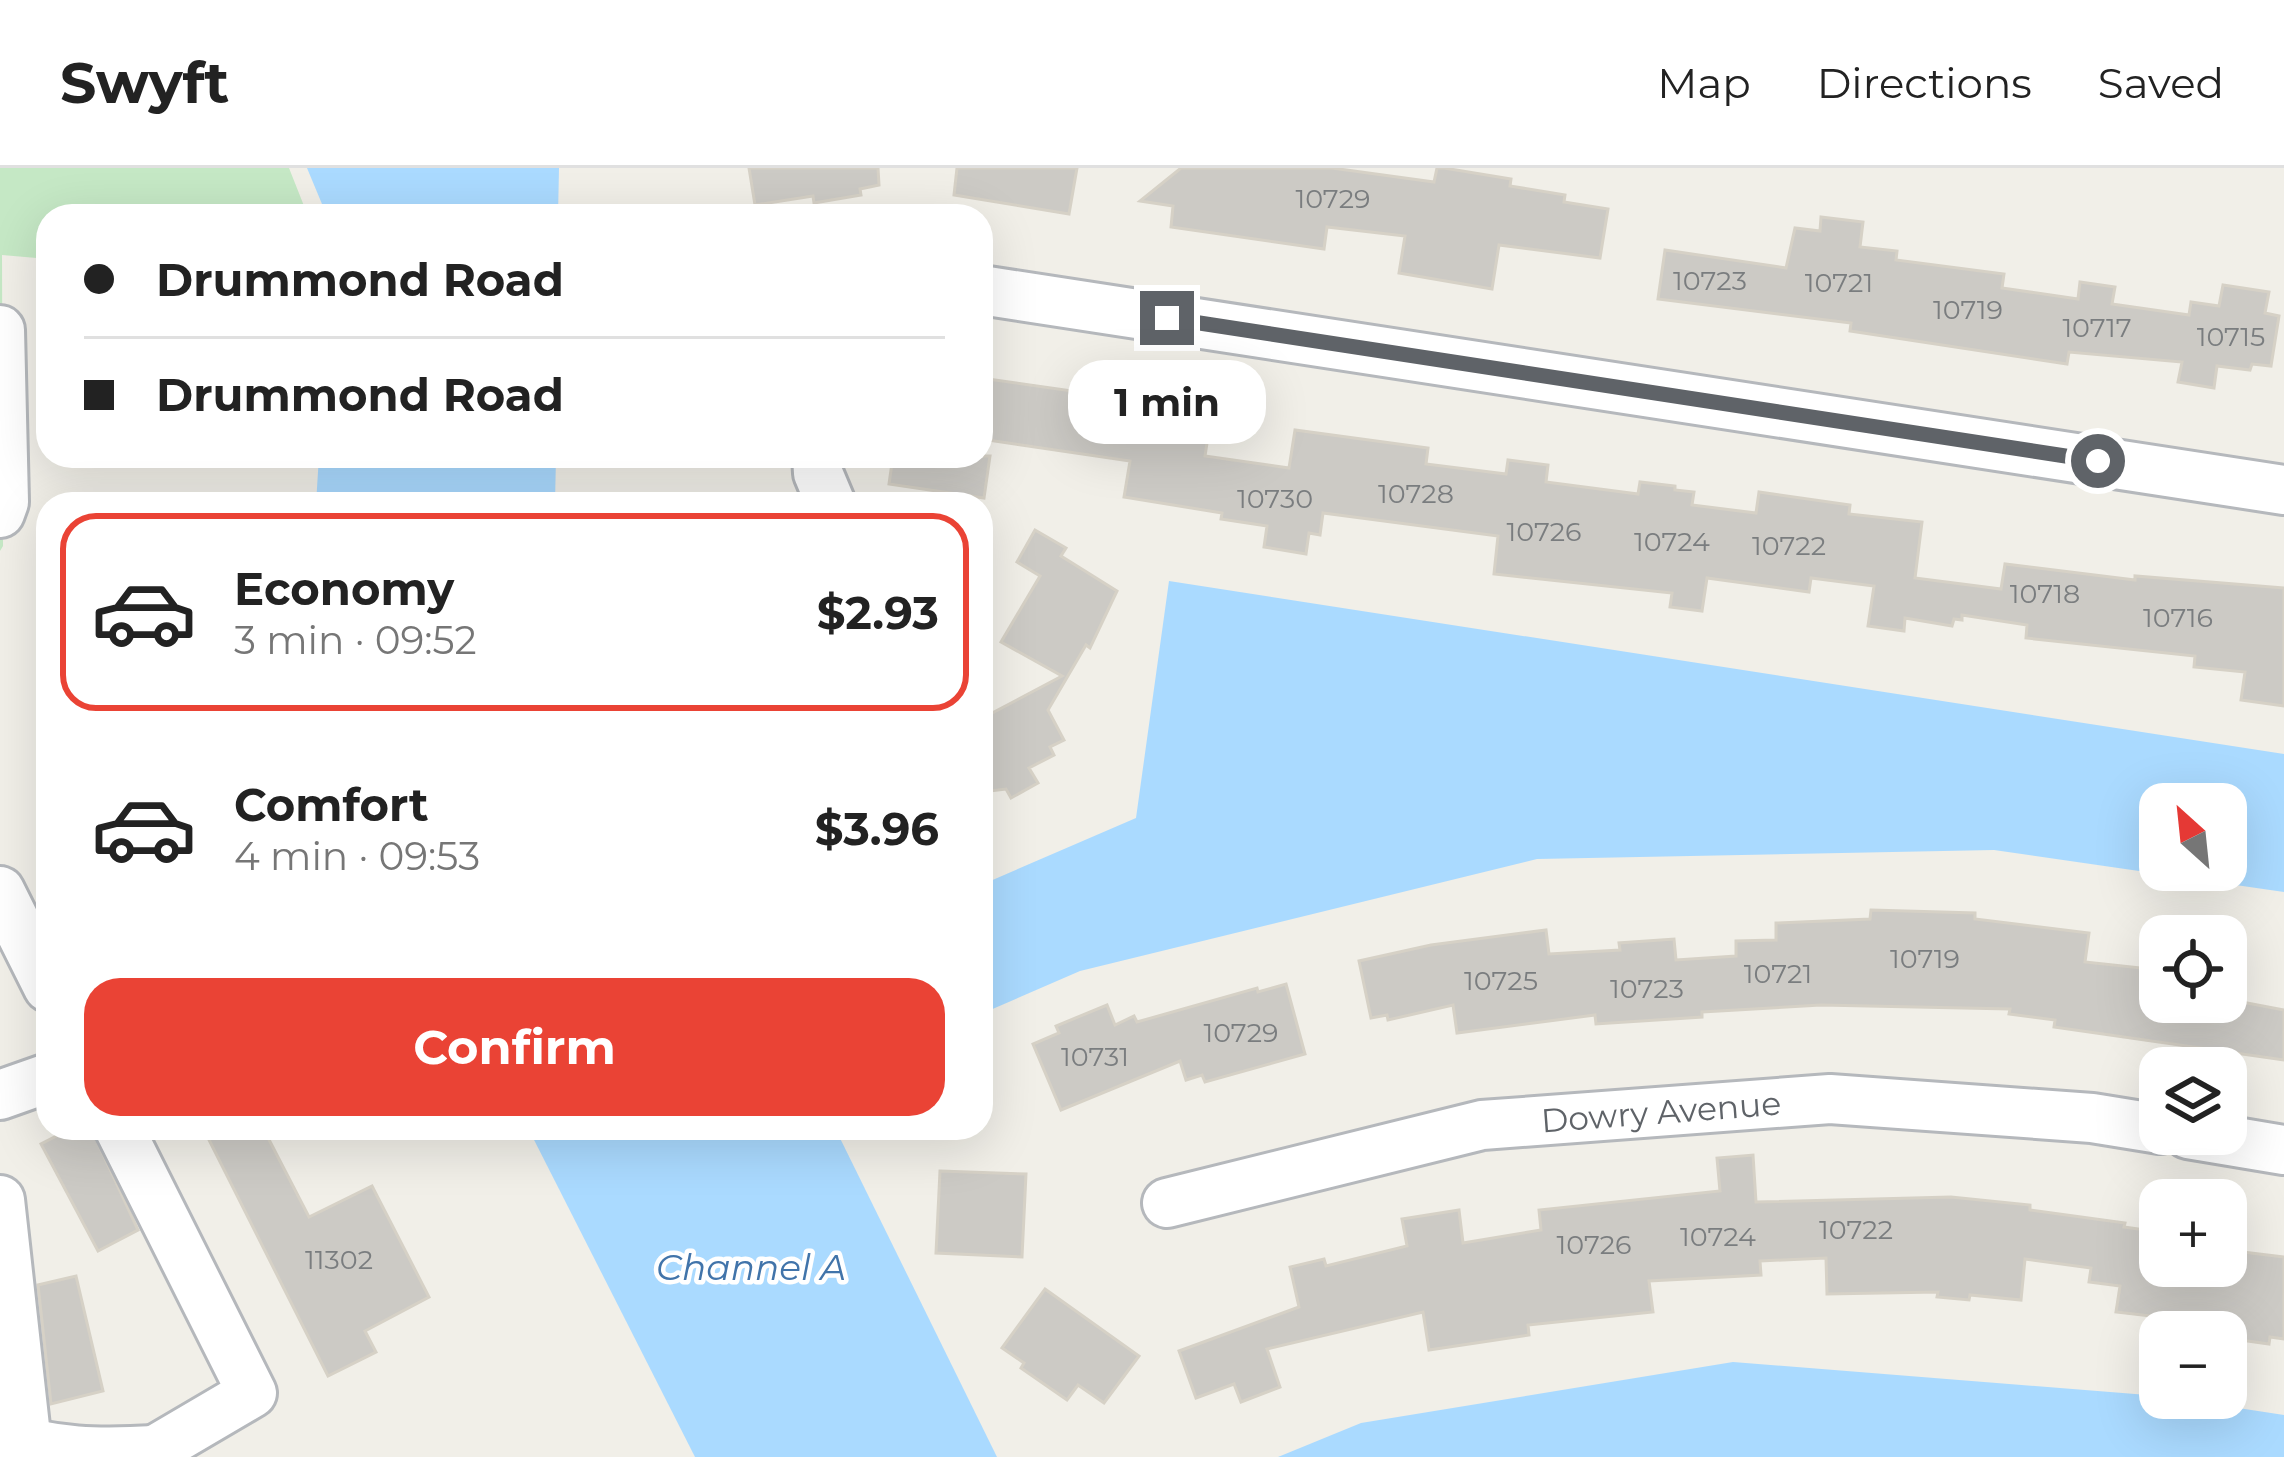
<!DOCTYPE html>
<meta charset="utf-8">
<style>
:root{--surface:#fff;--page:#f2f2f2;--text:#222;--muted:#767676;--line:#e0e0e0;--accent:#ea4335}
body{margin:0;font-family:Montserrat,sans-serif;background:var(--page);color:var(--text);height:100vh;display:flex;flex-direction:column;font-size:45px;white-space:nowrap}
*{box-sizing:border-box;margin:0}
p{font-size:39px;color:var(--muted)}
.icon{flex:none;width:66px;height:66px;fill:none;stroke:currentColor;stroke-width:2;stroke-linecap:round;stroke-linejoin:round}
.map{position:relative;flex:1;overflow:hidden}
.sheet{position:absolute;left:36px;top:324px;width:957px;height:648px;display:flex;flex-direction:column;background:var(--surface);border-radius:36px;box-shadow:0 12px 48px #0002}
.sheet>*{flex:none}
.hud{position:absolute;left:36px;top:36px;width:957px;height:264px;border-radius:36px;box-shadow:0 12px 48px #0002;display:grid;align-content:center;height:264px;padding:0 48px;background:var(--surface)}
.needle{width:78px;rotate:333deg}
.tools{position:absolute;left:2139px;top:615px;display:grid;gap:24px}
.tools a{display:grid;place-items:center;width:108px;height:108px;border-radius:24px;background:var(--surface);box-shadow:0 12px 48px #0002;font-size:60px}
.end{position:absolute;width:54px;height:54px;margin:-27px;border:15px solid #5f6368;background:#fff;box-shadow:0 0 0 6px #fff}
.from{border-radius:50%}
.bubble{position:absolute;height:84px;border-radius:36px;background:var(--surface);box-shadow:0 12px 48px #0002;font-size:39px;font-weight:700;line-height:84px;text-align:center}
.hud b{display:flex;align-items:center;gap:42px;height:114px;font-size:45px}
.hud b+b{border-top:3px solid var(--line)}
.hud i{width:30px;height:30px;background:var(--text)}
ul{padding:21px 0 0;list-style:none}
li{display:flex;align-items:center;gap:36px;height:198px;margin:0 24px 18px;padding:0 24px;border:6px solid transparent;border-radius:36px}
li div{flex:1}
li b{display:block;font-size:45px}
li em{font-style:normal;font-weight:700}
li.active{border-color:var(--accent)}
li>.icon{width:108px;height:108px;stroke-width:1.5}
.cta{display:flex;gap:24px;margin-top:auto;padding:24px 48px}
.cta a{flex:1;height:138px;border-radius:36px;background:var(--accent);color:#fff;font-size:48px;font-weight:700;line-height:138px;text-align:center}
header{display:flex;align-items:center;gap:72px;box-sizing:border-box;height:168px;padding:0 60px;background:var(--surface);border-bottom:3px solid var(--line)}
header strong{font-size:57px}
nav{display:flex;gap:66px;margin-inline-start:auto;font-size:42px}
.map>svg:first-child{display:block}
.green{fill:#c5e8c5}
.water{fill:#aadaff;fill-rule:evenodd}
.building{fill:#cccac5;stroke:#d6d1c6;stroke-width:3}
.lines{fill:none;stroke-linecap:round;stroke-linejoin:round}
.minor-casing{stroke:#b5b8bc;stroke-width:54}
.minor{stroke:#fff;stroke-width:48}
.route{stroke:#5f6368;stroke-width:15}
.labels{text-anchor:middle;stroke-width:9;stroke-linejoin:round;paint-order:stroke}
.number-label{font-size:27px;fill:#7a7d7f}
.street-label{font-size:33px;fill:#5f6368;stroke:#fff}
.water-label{font-size:36px;font-style:italic;fill:#4174aa;stroke:#fff}
</style>
<header>
<strong>Swyft</strong>
<nav><a>Map</a><a>Directions</a><a>Saved</a></nav>
</header>
<div class="map">
<svg width="2284" height="1289" viewBox="0 0 2284 1289">
<rect width="100%" height="100%" fill="#f1efe8"/>
<polygon class="green" points="0,0 289,0 308,48 48,48 48,91 2,87 3,378 0,383"/>
<g class="water">
<polygon points="307,0 559,0 558,48 327,48"/>
<polygon points="319,288 556,288 555,336 316,336"/>
<path d="M 1169,413 L 2284,586 L 2284,724 L 1994,682 L 1537,691 L 1080,803 L 981,846 L 981,717 L 1136,650 ZM 2160,636 L 2226,636 L 2226,702 L 2160,702 Z"/>
<polygon points="528,960 835,960 997,1289 695,1289"/>
<polygon points="1733,1194 2160,1228 2284,1247 2284,1289 1278,1289 1361,1255"/>
</g>
<g class="building">
<polygon points="749,0 878,0 879,17 860,21 861,27 814,35 813,28 755,37"/>
<polygon points="957,0 1077,0 1069,46 954,27"/>
<polygon points="1181,0 1332,0 1434,14 1437,0 1444,0 1511,11 1510,18 1565,27 1564,34 1608,41 1600,90 1499,77 1492,121 1399,105 1405,68 1327,59 1324,81 1171,59 1173,38 1140,33"/>
<polygon points="1821,49 1863,54 1860,79 1897,83 1896,92 2004,106 2002,120 2078,131 2080,114 2115,119 2112,136 2189,147 2191,134 2219,138 2223,117 2269,124 2265,145 2279,148 2271,198 2252,196 2250,202 2217,198 2214,220 2178,214 2182,194 2069,184 2067,196 1850,163 1851,155 1658,131 1665,82 1786,100 1795,60 1820,63"/>
<polygon points="981,210 1212,243 1205,288 1289,300 1295,262 1428,280 1426,296 1506,306 1508,292 1548,297 1546,314 1638,326 1640,314 1675,318 1675,322 1694,324 1692,337 1756,345 1759,324 1850,337 1849,346 1922,354 1915,410 2001,421 2005,396 2135,412 2135,408 2284,420 2284,538 2241,532 2245,504 2194,499 2195,488 2026,470 2027,457 1962,447 1962,452 1954,451 1952,458 1905,450 1904,463 1868,458 1874,418 1811,410 1809,424 1707,410 1702,443 1670,439 1672,425 1494,406 1498,368 1323,345 1320,367 1309,365 1306,386 1264,379 1267,358 1221,351 1222,345 1124,329 1130,293 981,271"/>
<polygon points="893,288 990,288 984,330 889,316"/>
<polygon points="1035,362 1066,380 1061,388 1117,423 1090,480 1086,477 1048,542 1064,572 1050,579 1054,587 1029,600 1038,615 1011,630 1006,621 981,624 981,551 1062,508 1001,474 1040,408 1017,394"/>
<polygon points="1871,742 1975,745 1975,751 2089,765 2085,794 2160,802 2160,834 2242,834 2284,842 2284,892 2054,859 2055,852 2009,846 2010,841 1821,837 1702,844 1702,849 1596,856 1595,847 1457,865 1453,837 1388,852 1387,847 1371,850 1359,793 1431,777 1546,762 1549,786 1620,782 1619,775 1674,771 1676,792 1736,788 1736,773 1776,772 1776,755 1870,751"/>
<polygon points="1286,816 1305,886 1205,914 1202,907 1186,912 1180,893 1061,942 1033,876 1059,865 1056,858 1107,837 1115,857 1134,848 1137,854 1257,820 1258,824"/>
<polygon points="72,960 91,960 138,1062 98,1083 41,976"/>
<polygon points="203,960 263,960 309,1049 372,1018 429,1129 365,1163 376,1184 328,1208"/>
<polygon points="1753,987 1756,1034 1951,1029 2030,1037 2030,1042 2125,1055 2124,1059 2160,1064 2160,1098 2226,1098 2226,1082 2284,1089 2284,1171 2270,1169 2269,1176 2226,1170 2226,1164 2192,1164 2194,1153 2116,1144 2120,1118 2089,1114 2091,1100 2025,1091 2021,1132 1970,1127 1969,1132 1937,1129 1938,1124 1827,1126 1826,1090 1760,1093 1761,1107 1649,1113 1653,1144 1528,1157 1529,1167 1429,1182 1423,1144 1267,1181 1280,1219 1241,1234 1234,1216 1196,1230 1179,1183 1299,1139 1290,1099 1324,1091 1326,1098 1407,1078 1402,1051 1459,1042 1463,1075 1541,1062 1539,1042 1720,1023 1717,990"/>
<polygon points="940,1003 1026,1006 1022,1089 936,1085"/>
<polygon points="76,1108 103,1223 51,1236 38,1117"/>
<polygon points="1045,1121 1139,1188 1104,1235 1078,1217 1067,1232 1021,1200 1024,1195 1002,1180"/>
</g>
<g class="lines">
<defs>
<g id="minor">
<polyline points="981,122 2284,322"/>
<polyline points="0,162 4,334 0,345"/>
<polyline points="817,288 818,305 831,336"/>
<polyline points="0,723 48,819"/>
<polyline points="0,927 48,910"/>
<polyline points="119,960 252,1225 155,1282 156,1289"/>
<polyline points="2188,966 2284,982"/>
<polyline points="0,1032 27,1277"/>
<path id="s1" d="M 1167,1035 L 1482,957 L 1830,931 L 2092,950 L 2160,961"/>
<path d="M 1,1267 C 52,1285 102,1285 155,1282"/>
</g>
</defs>
<use href="#minor" class="minor-casing"/>
<use href="#minor" class="minor"/>
</g>
<g class="lines">
<polyline class="route" points="1167,150 2098,293"/>
</g>
<g class="labels">
<g class="number-label">
<text x="1333" y="40">10729</text>
<text x="1710" y="122">10723</text>
<text x="1839" y="124">10721</text>
<text x="1968" y="151">10719</text>
<text x="2097" y="169">10717</text>
<text x="2231" y="178">10715</text>
<text x="1416" y="335">10728</text>
<text x="1275" y="340">10730</text>
<text x="1544" y="373">10726</text>
<text x="1672" y="383">10724</text>
<text x="1789" y="387">10722</text>
<text x="2045" y="435">10718</text>
<text x="2178" y="459">10716</text>
<text x="1925" y="800">10719</text>
<text x="1778" y="815">10721</text>
<text x="1501" y="822">10725</text>
<text x="1647" y="830">10723</text>
<text x="1241" y="874">10729</text>
<text x="1095" y="898">10731</text>
<text x="1856" y="1071">10722</text>
<text x="1718" y="1078">10724</text>
<text x="1594" y="1086">10726</text>
<text x="339" y="1101">11302</text>
</g>
<g class="street-label">
<text dy="12" stroke="none"><textPath href="#s1" startOffset="504">Dowry Avenue</textPath></text>
</g>
<g class="water-label">
<text x="751" y="1112">Channel A</text>
</g>
</g>
</svg>
<div class="tools">
<a><svg class="needle" viewBox="-14 -14 28 28"><path d="M0-13l5 13h-10z" fill="#e53935"/><path d="M0 13l5-13h-10z" fill="#767676"/></svg></a>
<a><svg class="icon" aria-label="locate" viewBox="0 0 24 24"><circle cx="12" cy="12" r="6"/><path d="M12 2v4M12 18v4M2 12h4M18 12h4"/></svg></a>
<a><svg class="icon" aria-label="layers" viewBox="0 0 24 24"><path d="M12 4l9 5-9 5-9-5zM3 14l9 5 9-5"/></svg></a>
<a>+</a>
<a>−</a>
</div>
<i class="end from" style="left:2098px;top:293px"></i>
<i class="end" style="left:1167px;top:150px"></i>
<div class="bubble" style="left:1068px;top:192px;width:198px">1 min</div>
<div class="hud">
<b><i class="from"></i>Drummond Road</b>
<b><i></i>Drummond Road</b>
</div>
<section class="sheet">
<ul>
<li class="active"><svg class="icon" aria-label="car" viewBox="0 0 24 24"><path d="M5 17H2v-5l4-1 3-4h7l3 4 3 1v5h-3M9 17h6M6 11h13"/><circle cx="7" cy="17" r="2"/><circle cx="17" cy="17" r="2"/></svg><div><b>Economy</b><p>3 min · 09:52</p></div><em>$2.93</em></li>
<li><svg class="icon" aria-label="car" viewBox="0 0 24 24"><path d="M5 17H2v-5l4-1 3-4h7l3 4 3 1v5h-3M9 17h6M6 11h13"/><circle cx="7" cy="17" r="2"/><circle cx="17" cy="17" r="2"/></svg><div><b>Comfort</b><p>4 min · 09:53</p></div><em>$3.96</em></li>
</ul>
<div class="cta"><a>Confirm</a></div>
</section>
</div>
